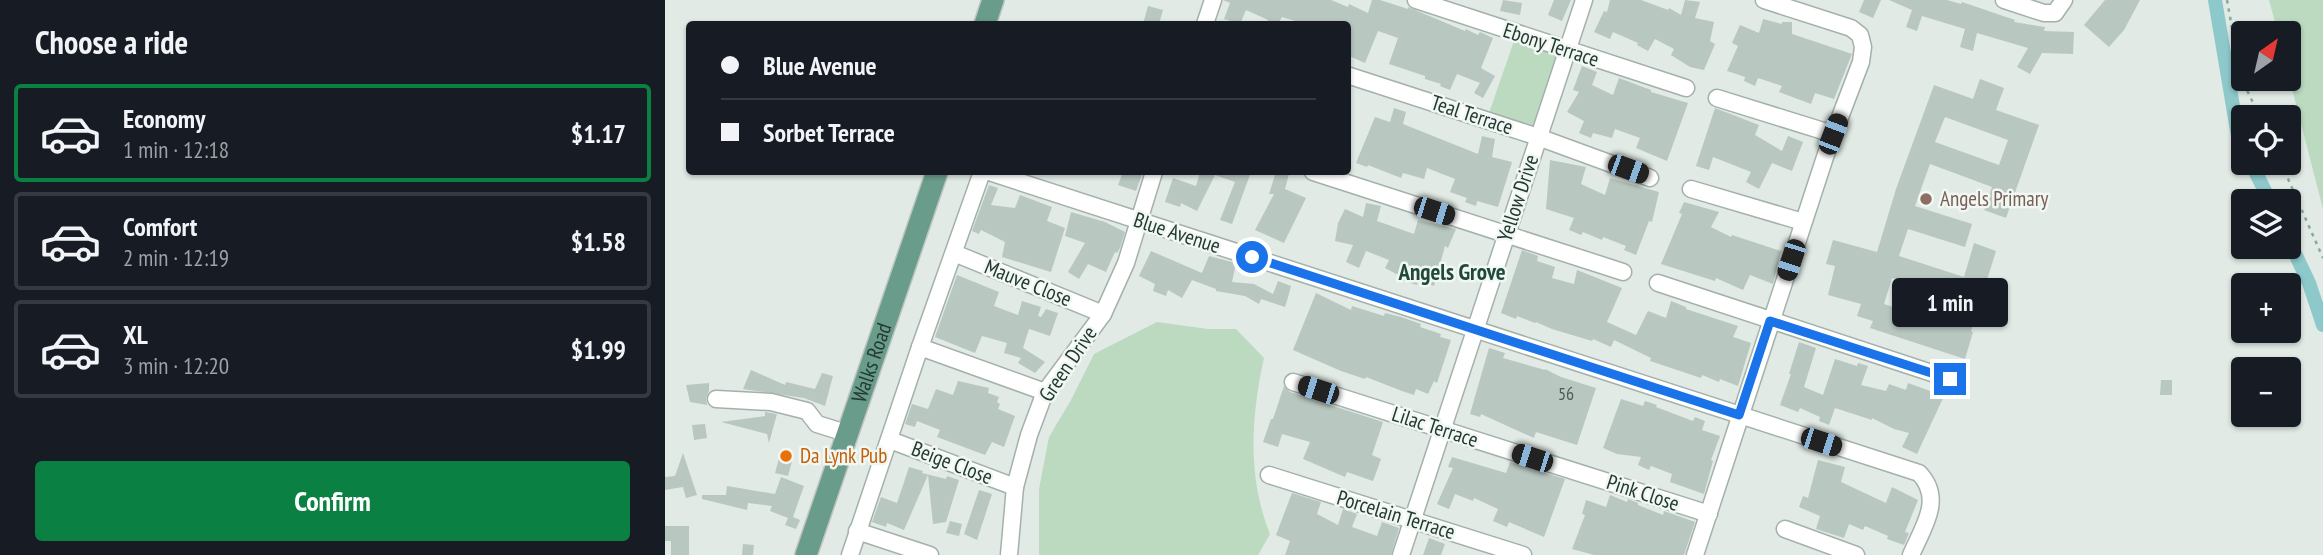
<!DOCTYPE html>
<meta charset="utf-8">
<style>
:root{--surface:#171b24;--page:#242831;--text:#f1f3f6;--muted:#9ea1a6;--line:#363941;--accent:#0b8043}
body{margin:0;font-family:"PT Sans Narrow",sans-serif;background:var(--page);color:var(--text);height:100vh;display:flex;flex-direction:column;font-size:26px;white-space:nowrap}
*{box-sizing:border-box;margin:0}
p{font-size:23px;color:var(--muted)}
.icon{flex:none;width:38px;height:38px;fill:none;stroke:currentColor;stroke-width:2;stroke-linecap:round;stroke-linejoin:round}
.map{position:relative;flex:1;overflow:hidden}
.side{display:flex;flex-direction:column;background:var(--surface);width:665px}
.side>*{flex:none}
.hud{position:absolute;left:21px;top:21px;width:665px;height:154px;border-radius:7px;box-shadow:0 2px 5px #0004;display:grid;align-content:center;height:154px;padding:0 35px;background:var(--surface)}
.needle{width:46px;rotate:34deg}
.controls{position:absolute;left:1566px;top:21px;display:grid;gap:14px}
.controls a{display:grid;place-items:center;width:70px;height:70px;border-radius:7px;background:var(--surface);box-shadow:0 2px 5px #0004;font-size:35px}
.end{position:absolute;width:32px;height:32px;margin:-16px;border:9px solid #1a73e8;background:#fff;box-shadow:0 0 0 4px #fff}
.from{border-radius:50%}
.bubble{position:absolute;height:49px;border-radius:7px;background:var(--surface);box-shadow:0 2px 5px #0004;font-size:23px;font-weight:800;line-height:49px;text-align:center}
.car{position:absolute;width:21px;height:42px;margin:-21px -10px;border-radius:9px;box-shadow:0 0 5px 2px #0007;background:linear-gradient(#222 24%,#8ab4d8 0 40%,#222 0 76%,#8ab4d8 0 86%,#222 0)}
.hud b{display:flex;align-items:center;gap:24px;height:66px;font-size:26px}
.hud b+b{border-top:2px solid var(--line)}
.hud i{width:18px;height:18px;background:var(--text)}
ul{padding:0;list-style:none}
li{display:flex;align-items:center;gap:21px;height:98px;margin:0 14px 10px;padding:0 21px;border:4px solid var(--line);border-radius:7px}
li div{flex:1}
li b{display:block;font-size:26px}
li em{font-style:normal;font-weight:800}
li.on{border-color:var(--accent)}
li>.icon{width:63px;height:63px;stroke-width:1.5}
h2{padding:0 35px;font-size:32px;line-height:84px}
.action{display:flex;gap:14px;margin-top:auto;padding:14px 35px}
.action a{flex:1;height:80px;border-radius:7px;background:var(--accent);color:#fff;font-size:28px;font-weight:800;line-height:80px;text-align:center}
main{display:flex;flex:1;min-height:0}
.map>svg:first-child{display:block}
.green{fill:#bbdac0}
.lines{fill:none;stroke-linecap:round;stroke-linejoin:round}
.canal{stroke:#8dc8cb;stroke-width:14}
.building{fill:#b9c7c1;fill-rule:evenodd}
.minor-casing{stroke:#a4b1ab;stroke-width:19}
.major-casing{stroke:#bdc4c1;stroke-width:24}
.path{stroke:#84ab9b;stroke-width:2.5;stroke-dasharray:3.5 5;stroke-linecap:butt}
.minor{stroke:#fff;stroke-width:16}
.major{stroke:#699c8a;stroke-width:21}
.route{stroke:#1a73e8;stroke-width:9}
.education-dot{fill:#8d6e63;stroke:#f1f7f3;stroke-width:2.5}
.food-dot{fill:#e8710a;stroke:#f1f7f3;stroke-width:2.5}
.labels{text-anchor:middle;stroke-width:5;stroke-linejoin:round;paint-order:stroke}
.number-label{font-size:18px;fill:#485c55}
.street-label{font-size:21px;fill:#233931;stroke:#f1f7f3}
.education-label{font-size:21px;fill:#785e54;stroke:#f1f7f3;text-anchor:start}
.food-label{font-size:21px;fill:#c56008;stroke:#f1f7f3;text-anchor:start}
.neighbourhood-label{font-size:23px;font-weight:bold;fill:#20493b;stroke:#f1f7f3}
</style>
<main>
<section class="side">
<h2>Choose a ride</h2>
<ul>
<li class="on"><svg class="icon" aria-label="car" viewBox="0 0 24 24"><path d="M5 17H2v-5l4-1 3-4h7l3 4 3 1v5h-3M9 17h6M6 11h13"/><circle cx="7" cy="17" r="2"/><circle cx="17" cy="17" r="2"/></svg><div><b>Economy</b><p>1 min · 12:18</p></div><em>$1.17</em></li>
<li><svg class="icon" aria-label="car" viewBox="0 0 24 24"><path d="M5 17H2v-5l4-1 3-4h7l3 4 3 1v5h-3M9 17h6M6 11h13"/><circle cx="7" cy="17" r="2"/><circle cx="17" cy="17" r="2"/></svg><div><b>Comfort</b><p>2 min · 12:19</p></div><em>$1.58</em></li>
<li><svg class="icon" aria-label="car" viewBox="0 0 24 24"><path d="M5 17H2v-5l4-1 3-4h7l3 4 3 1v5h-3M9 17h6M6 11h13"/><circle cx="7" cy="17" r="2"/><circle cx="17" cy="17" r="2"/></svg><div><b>XL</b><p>3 min · 12:20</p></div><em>$1.99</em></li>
</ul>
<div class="action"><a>Confirm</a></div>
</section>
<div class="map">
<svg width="1658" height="555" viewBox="0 0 1658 555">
<rect width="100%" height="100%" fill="#e1eae5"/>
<g class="green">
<polygon points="1604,0 1658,0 1658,209 1624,77 1624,33 1613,33"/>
<polygon points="850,38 895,53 869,132 823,116"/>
<path d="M 492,322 L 543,329 L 571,329 L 599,358 C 586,417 582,477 605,534 L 593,555 L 374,555 L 374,489 L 384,437 L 406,400 L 429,354 Z"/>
</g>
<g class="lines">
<g class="canal">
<polyline points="1550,0 1573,136 1578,146"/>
<polyline points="1586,163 1605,201"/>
<polyline points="1624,241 1644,283 1658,325"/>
</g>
</g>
<g class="building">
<polygon points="558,0 666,0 683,7 684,4 703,13 707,0 715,0 743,9 743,7 800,31 801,29 813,35 815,32 828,38 816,68 830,76 818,98 809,93 815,83 792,74 785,90 775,86 776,84 760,79 760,76 724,64 733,38 713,31 700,63 682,55 682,24 640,24 617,17 613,24 601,24 603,20 581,10 575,24 559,19 565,3"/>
<polygon points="838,0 857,3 855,15 835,11"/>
<polygon points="889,0 906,0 897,21 883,15"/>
<polygon points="945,0 976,0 1003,10 1004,8 1016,15 1020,0 1035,2 1030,18 1049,22 1045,41 1050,44 1039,70 1025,67 1006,55 1009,49 990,39 983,51 972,45 973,43 948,32 945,39 929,32 939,11 942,12"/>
<polygon points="1199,0 1216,0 1208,18 1194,12"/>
<polygon points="1224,0 1282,0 1296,4 1297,2 1350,20 1349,22 1380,27 1379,31 1409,32 1408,54 1377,53 1365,74 1352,67 1363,48 1312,33 1308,51 1295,47 1300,29 1257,16 1252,31 1241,27 1247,10"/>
<polygon points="1440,0 1475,0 1459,30 1444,47 1419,25"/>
<polygon points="483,6 498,10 494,24 478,24"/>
<polygon points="1098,19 1117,24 1117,22 1127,22 1127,34 1187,54 1169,99 1150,93 1146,104 1114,92 1117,86 1093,78 1090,86 1079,81 1080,77 1062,71 1073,46 1067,43 1075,25 1094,33"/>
<polygon points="917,66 932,72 927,85 948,95 954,78 986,90 986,92 1023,103 1002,161 971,148 975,138 950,129 947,138 928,133 926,138 914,133 919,121 902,112 914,92 908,90"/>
<path d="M 1315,79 L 1339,88 L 1331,110 L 1374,125 L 1341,218 L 1319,210 L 1327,187 L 1265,164 L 1250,206 L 1307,224 L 1300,247 L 1243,229 L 1234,256 L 1299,277 L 1309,243 L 1331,251 L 1306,331 L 1308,332 L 1300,359 L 1205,328 L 1208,321 L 1192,316 L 1196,304 L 1163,295 L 1170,266 L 1161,264 L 1168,240 L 1212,252 L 1231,189 L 1269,85 L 1308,99 ZM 1280,117 L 1343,140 L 1334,165 L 1270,142 ZM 1227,278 L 1292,298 L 1284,325 L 1219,304 Z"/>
<polygon points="729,108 741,112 738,124 813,154 817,136 830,139 827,157 847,162 833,207 812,201 811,206 800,202 802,198 785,192 790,179 762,168 759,179 738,173 736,178 703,165 702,167 691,163 710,117 725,122"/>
<polygon points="1050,108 1094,125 1090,135 1117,151 1123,136 1138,142 1127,171 1107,163 1094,189 1081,182 1086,172 1048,157 1044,170 1031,166"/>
<polygon points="885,160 921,167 916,184 940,195 945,178 994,192 987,222 984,221 971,255 959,250 961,246 938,237 937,240 918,232 916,235 904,230 909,218 881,209"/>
<polygon points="458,172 478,172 471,191 453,185"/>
<polygon points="535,172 586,172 567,224 555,220 570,182 550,175 532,211 516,203 515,207 500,202 508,178 531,186"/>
<polygon points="611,172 624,174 620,189 641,198 619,243 590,230 609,194 604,194"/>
<polygon points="324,185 333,188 326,205 350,208 355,195 387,207 382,221 400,228 386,272 337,257 340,242 316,230 314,234 307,231"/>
<polygon points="1019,202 1054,212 1046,227 1066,237 1067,235 1116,251 1108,284 1085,275 1078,290 1051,278 1050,281 996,264 1017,214 1014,213"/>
<polygon points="701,203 716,206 712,221 749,234 753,220 791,229 783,248 780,246 769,286 753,281 752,285 736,280 737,277 720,268 724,260 701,251 694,268 681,262 688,245 670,241 673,223 680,209 698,217"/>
<polygon points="406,212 440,222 460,232 455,248 452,253 450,252 441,272 423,264 414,279 403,272 420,243 400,236"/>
<polygon points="857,250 873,256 872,261 890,267 887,278 909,284 912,270 957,288 942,322 971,335 983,311 1001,318 1006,301 1021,307 1021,309 1073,326 1068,337 1086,343 1073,386 1055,379 1054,382 1037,375 1036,378 985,361 986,358 949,340 946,347 928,339 927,341 887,329 871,322 870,323 852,316 851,319 836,313"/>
<polygon points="486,251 537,273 544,256 571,263 567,282 589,284 608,294 613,281 626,286 622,301 620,307 596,299 594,304 580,296 551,291 551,289 527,280 517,298 503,290 501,296 488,291 490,284 474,276"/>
<polygon points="292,275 334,292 329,306 353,315 357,301 376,307 373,316 376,317 381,309 393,313 385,336 364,329 358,348 380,362 370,373 353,363 356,358 339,353 342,343 317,336 310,353 270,337"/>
<polygon points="651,293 686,310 687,306 719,316 720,313 736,317 756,324 755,327 776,334 775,337 786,340 772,383 769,381 763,394 751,389 749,395 737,391 701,377 700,379 676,371 628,350"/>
<polygon points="1134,342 1151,348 1139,387 1158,395 1170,359 1192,366 1193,363 1203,366 1196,385 1221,391 1224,384 1241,390 1243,383 1279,396 1252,454 1237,447 1244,433 1229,429 1207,418 1207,420 1170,408 1164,425 1154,421 1155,417 1135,408 1133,412 1115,405 1126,374 1124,374"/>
<polygon points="824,348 840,353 838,358 880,370 880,369 896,377 931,388 912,445 871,432 869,438 816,414 815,417 805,414"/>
<polygon points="86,370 120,385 121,382 150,389 157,373 168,376 160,406 139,398 78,389"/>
<polygon points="1496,380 1507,380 1507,395 1495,395"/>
<polygon points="293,381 324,388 323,393 334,397 332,402 335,404 333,409 350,416 339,447 327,442 320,455 272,437 275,430 252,421 250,427 240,424 247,404 263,409 271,389 288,395"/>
<polygon points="44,383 44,391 41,398 42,405 25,402 21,385"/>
<polygon points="619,386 625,392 718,422 707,455 716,459 708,481 682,472 680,477 638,459 645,442 617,434 613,447 598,442 606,419 608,419"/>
<polygon points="956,399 978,406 980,401 992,405 991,407 1028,421 1030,417 1040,421 1037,430 1055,436 1046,460 1048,461 1039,494 1005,482 1007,474 986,466 984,470 973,465 976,457 952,454 938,448"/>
<polygon points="100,412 112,414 104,443 102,434 56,422 100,416"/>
<polygon points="40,424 42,438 29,440 27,425"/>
<polygon points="116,451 129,454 123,476 110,473"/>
<polygon points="18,453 32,495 21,498 18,487 0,490 0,477 10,476"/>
<polygon points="787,457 841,473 845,462 900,479 879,537 844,522 842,527 828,521 833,509 809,498 808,501 790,494 784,509 772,504 788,468 783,467"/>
<polygon points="1153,460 1180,467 1176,482 1221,503 1227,487 1253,500 1240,532 1244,533 1239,545 1222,539 1223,536 1200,526 1198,530 1184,524 1179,538 1151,529 1155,516 1134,507 1138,496 1143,498"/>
<polygon points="244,467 258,471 257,473 281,479 282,476 294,480 281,522 268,524 263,475 239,530 222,523 221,527 207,522 216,497 232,503"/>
<polygon points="116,477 139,486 128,517 135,520 131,529 120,525 123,518 105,511 107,506 83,503 82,510 37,499 37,495 61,495 62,486 110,494"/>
<polygon points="314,490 327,494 312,540 299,534"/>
<polygon points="627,493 656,502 652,514 673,525 678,509 692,514 687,527 712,536 717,522 734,528 726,555 620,555 625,541 611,535"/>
<polygon points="945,495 962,502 963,499 973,503 973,505 998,515 999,511 1030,522 1019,555 929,555 907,549 920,515 917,514 921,500 941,507"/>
<polygon points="285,521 297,524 294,536 281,533"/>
<polygon points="0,526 24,526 24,555 6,555 6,541 0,541"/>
<polygon points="764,538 780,544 776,555 758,555"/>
<polygon points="78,544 89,545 88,555 77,555"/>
</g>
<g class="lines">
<defs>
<g id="minor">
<polyline points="751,0 1021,88"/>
<polyline points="1339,0 1379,13 1390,13 1399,0"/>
<polyline points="540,24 548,0"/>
<polyline points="682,75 873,137 985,178"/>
<polyline points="1052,98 1168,134"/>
<path d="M 324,172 L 1254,473 C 1279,499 1258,527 1246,555"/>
<polyline points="648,172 958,272"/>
<polyline points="1026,189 1138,222"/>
<polyline points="289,253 438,314"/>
<polyline points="993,283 1285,379"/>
<polyline points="255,347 380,392"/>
<polyline points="628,382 1044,514"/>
<polyline points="51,399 106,402 142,411 152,424 184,434"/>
<polyline points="225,440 350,487"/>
<polyline points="604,475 858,555"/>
<polyline points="1120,529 1191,555"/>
<polyline points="192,531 265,555"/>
<polyline points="185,555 255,347 317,172"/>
<polyline points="344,555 350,487 364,435 380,392 438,314 461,263 489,172"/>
<polyline points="736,555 919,0"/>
<polyline points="1030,555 1161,154 1196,62 1198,47 1195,35 1186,28 1099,0"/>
</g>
<g id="major">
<polyline points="320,24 328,0"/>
<path id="s1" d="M 141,555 L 272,172"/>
</g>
</defs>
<use href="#minor" class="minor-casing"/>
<use href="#major" class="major-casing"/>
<g class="path">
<polyline points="1562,0 1576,78 1595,117"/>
<polyline points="1616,163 1658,258"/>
</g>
<use href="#minor" class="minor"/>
<use href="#major" class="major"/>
</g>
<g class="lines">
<polyline class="route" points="587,257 1074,415 1105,321 1285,379"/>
</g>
<circle class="education-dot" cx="1261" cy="199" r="7"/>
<circle class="food-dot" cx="121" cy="456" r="7"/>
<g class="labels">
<g class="number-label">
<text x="901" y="400">56</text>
</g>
<g class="street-label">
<text transform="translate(886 45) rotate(18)" y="7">Ebony Terrace</text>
<text transform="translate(807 115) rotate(18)" y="7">Teal Terrace</text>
<text transform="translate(853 198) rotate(-72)" y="7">Yellow Drive</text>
<text transform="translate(512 233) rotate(18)" y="7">Blue Avenue</text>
<text transform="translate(363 283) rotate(22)" y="7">Mauve Close</text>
<text dy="7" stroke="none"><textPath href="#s1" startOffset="203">Walks Road</textPath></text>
<text transform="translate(403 364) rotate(-56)" y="7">Green Drive</text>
<text transform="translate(770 427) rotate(18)" y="7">Lilac Terrace</text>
<text transform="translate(287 463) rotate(21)" y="7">Beige Close</text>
<text transform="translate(978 493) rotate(18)" y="7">Pink Close</text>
<text transform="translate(731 515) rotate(17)" y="7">Porcelain Terrace</text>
</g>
<g class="education-label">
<text x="1275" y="206">Angels Primary</text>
</g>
<g class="food-label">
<text x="135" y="463">Da Lynk Pub</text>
</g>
<g class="neighbourhood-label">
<text x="787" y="280">Angels Grove</text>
</g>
</g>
</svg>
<div class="controls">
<a><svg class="needle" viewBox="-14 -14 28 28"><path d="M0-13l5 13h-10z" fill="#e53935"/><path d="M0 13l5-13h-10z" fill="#9ea1a6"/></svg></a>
<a><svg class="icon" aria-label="locate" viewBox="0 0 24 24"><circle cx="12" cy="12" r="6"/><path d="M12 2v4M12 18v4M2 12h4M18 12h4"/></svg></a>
<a><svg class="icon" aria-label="layers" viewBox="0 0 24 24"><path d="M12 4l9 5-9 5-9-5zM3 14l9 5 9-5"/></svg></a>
<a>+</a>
<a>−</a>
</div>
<i class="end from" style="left:587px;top:257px"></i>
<i class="end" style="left:1285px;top:379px"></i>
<div class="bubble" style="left:1227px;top:278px;width:116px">1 min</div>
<i class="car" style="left:1168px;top:134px;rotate:21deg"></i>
<i class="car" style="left:963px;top:169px;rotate:110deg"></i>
<i class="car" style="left:769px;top:211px;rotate:108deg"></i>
<i class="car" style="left:1126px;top:260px;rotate:198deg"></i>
<i class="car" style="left:653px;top:390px;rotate:288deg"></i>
<i class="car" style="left:1156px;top:442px;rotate:108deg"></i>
<i class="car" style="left:867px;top:458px;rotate:288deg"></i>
<div class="hud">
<b><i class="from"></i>Blue Avenue</b>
<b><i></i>Sorbet Terrace</b>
</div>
</div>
</main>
